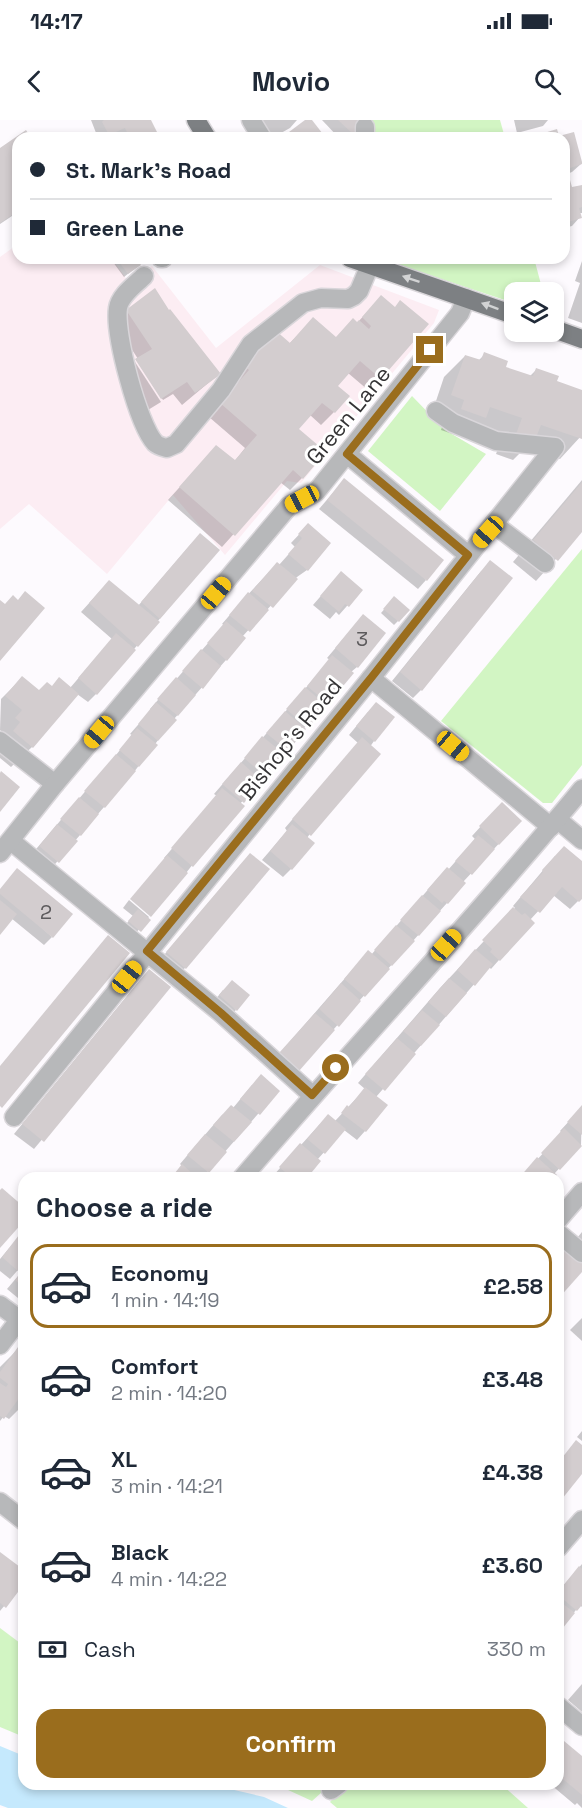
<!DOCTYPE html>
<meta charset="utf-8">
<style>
:root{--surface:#fff;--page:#f2f2f3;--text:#1f2937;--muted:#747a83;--line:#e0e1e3;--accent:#9a6d1d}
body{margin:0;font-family:"Space Grotesk",sans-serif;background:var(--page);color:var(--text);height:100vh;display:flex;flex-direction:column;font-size:22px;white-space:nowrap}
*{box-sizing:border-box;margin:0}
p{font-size:20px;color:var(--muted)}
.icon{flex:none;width:33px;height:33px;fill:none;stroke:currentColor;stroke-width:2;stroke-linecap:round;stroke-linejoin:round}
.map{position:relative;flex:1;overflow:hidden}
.side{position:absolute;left:18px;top:1052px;width:546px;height:618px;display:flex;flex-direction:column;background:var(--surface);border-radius:18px;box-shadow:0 3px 9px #0003}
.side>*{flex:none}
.hud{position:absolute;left:12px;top:12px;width:558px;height:132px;border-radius:18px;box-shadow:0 3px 9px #0003;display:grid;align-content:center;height:132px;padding:0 18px;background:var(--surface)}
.controls{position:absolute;left:504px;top:162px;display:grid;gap:12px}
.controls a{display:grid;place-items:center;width:60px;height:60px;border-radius:12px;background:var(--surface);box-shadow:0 3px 9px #0003;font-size:30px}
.end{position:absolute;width:27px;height:27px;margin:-14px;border:8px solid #9a6d1d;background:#fff;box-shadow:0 0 0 3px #fff}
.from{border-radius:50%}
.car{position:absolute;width:18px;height:36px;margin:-18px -9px;border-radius:8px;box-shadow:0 0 4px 2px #0007;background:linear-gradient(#f5c518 24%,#345 0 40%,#f5c518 0 76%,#345 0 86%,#f5c518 0)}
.hud b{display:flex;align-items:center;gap:21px;height:57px;font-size:22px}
.hud b+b{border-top:2px solid var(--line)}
.hud i{width:15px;height:15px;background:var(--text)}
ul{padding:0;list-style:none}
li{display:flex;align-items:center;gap:18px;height:84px;margin:0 12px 9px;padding:0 6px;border:3px solid transparent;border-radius:18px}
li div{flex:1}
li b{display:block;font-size:22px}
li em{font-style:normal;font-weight:700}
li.on{border-color:var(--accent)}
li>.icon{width:54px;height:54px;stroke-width:1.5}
h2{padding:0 18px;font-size:27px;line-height:72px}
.pay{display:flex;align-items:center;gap:15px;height:66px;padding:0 18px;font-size:22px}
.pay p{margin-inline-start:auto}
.button{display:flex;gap:12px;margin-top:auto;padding:12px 18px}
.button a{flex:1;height:69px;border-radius:18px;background:var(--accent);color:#fff;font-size:24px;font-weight:700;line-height:69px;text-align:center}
.status{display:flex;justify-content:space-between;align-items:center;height:42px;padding:0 30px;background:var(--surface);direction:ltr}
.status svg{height:16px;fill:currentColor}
header{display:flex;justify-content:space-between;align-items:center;height:78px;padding:0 18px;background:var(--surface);font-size:27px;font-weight:700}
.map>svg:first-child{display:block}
.education{fill:#fcedf3}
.green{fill:#d2f5c3}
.water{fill:#c5e9fd}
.shadow{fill:#0003}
.building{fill:#d3cdcf}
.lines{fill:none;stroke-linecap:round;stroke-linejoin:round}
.minor-casing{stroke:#d9d6da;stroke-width:21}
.major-casing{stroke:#d9d6da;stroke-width:21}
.minor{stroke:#b7b8ba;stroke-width:18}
.major{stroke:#7d8083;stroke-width:18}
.oneway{fill:#d2d3d4}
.route{stroke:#9a6d1d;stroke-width:8}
.labels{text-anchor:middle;stroke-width:6;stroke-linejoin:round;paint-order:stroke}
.number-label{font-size:20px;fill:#5c5a5c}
.street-label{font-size:22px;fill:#343335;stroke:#fff}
</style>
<div class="status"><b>14:17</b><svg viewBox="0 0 49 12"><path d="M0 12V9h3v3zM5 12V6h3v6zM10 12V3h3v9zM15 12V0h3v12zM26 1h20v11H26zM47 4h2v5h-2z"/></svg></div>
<header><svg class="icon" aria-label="back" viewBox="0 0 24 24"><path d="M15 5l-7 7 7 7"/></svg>Movio<svg class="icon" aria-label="search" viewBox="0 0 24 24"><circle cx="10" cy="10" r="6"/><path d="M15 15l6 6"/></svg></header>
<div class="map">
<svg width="582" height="1688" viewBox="0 0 582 1688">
<rect width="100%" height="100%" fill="#fdfafe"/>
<polygon class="education" points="18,124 18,138 111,138 128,161 152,146 216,228 320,145 439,190 434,203 301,363 287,361 225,435 173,375 107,454 29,384 0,409 0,137"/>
<g class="green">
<polygon points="371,0 500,0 505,18 371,18"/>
<polygon points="378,138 534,138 543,172 514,172 514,183"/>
<polygon points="412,276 445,310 486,334 440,391 368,331"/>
<polygon points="582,429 582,645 552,683 543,683 441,601"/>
<polygon points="0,1508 24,1526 24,1617 0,1607"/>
<polygon points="275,1664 331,1664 312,1681"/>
<polygon points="346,1664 501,1664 528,1688 337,1688 330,1682"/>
</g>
<polygon class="water" points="0,1626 24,1636 24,1664 96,1664 230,1669 264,1677 288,1688 8,1688 0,1685"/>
<g class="shadow">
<polygon points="91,0 150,0 159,18 117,18 116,15 110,18 98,18"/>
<polygon points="248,0 297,0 290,8 272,18 258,18"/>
<polygon points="322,0 361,0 349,18 339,18"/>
<polygon points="514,0 548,0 543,6 517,13"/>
<polygon points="26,12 29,18 18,18 18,92 0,104 0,29"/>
<polygon points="573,14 581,44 572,52 567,54 564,59 564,18 531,18 558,18"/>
<polygon points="564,64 571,69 582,66 582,93 579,93 580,97 572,106 564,108"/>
<polygon points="110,138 134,138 139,145 124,157"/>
<polygon points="582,141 582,203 568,198 580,163 575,161"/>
<polygon points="381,177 380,258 368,270 348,253 336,267 347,277 334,292 321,305 310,295 297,309 302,358 290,370 280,362 222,427 168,380 216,327 234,342 245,328 209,297 238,264 232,258 261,224 289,224 313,199 335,218 357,203"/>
<polygon points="127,191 169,193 219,254 182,285 173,274 163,280 138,241 136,241 138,239 115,203"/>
<polygon points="485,234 504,248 529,257 536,250 555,262 582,272 582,315 560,339 526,327 513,340 496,334 502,318 474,309 464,318 441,310 444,301 431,296 444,257 465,236 478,241"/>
<polygon points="135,242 161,282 148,290 124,253"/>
<polygon points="344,360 426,460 418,469 319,389"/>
<polygon points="582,360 582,410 536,461 513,442"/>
<polygon points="308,405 307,450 297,457 242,517 226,540 174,599 134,652 50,750 31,735 112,640 132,615 130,614 151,590 150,589 224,505 222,504 240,483 269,452 279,445 295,427 291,423"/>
<polygon points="191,424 218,430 96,574 88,582 77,574 32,627 11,647 0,638 0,614 2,612 0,610 1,579 22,558 39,572 51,567 70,568 112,519 81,492 101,470 138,486"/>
<polygon points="482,450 421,570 413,578 392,561"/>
<polygon points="333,462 361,470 339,495 336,492 330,499 313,485"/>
<polygon points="394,478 398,501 394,505 381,493"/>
<polygon points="355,505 357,547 351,552 352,553 259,660 186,753 165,739 164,738 217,676 214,674 330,540 327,538"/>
<polygon points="368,592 374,621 307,718 291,749 283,757 262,740 287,711 285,708 358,623 349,615"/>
<polygon points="493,693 520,701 463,762 464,764 447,783 290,958 272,942 360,841 371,835 439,757 448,750 475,719 472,716"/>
<polygon points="555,736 582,743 582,777 570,789 553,775 530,800 499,840 491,849 489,847 376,977 365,1011 357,1020 344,1010 317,1040 305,1058 271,1058 320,1004 335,1001 365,969 358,963 440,868 515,788 513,786"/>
<polygon points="242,743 185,848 176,856 159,841"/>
<polygon points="0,770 52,817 44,825 11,798 0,812"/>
<polygon points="129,780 149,797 131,819 121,810 133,796 123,788"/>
<polygon points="141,859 169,867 34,1029 14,1014"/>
<polygon points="223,870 236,890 227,898 211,885"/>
<polygon points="252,965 278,971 202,1058 171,1058 182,1046 180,1044 197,1024 222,995 233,988"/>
<polygon points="582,987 581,1025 554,1054 520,1058 562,1013 560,1011"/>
<polygon points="582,1112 582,1141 578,1138 582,1144 582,1150 558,1177 558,1136 566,1131"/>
<polygon points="24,1121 24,1143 10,1159 0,1151 0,1139 11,1126"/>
<polygon points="24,1149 24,1183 7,1169"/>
<polygon points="582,1198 582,1221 570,1210"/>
<polygon points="18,1229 24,1233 24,1284 9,1299 4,1296 0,1301 0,1247"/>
<polygon points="582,1311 582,1321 577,1317"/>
<polygon points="0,1434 24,1452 24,1462 0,1491"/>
<polygon points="582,1444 582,1487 580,1485 558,1512 558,1472"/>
<polygon points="582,1564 582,1592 568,1580"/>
<polygon points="558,1618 582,1638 582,1688 577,1683 575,1685 550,1664 558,1664"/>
</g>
<g class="building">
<polygon points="104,0 151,0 160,18 130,18 125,8 109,15 102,2"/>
<polygon points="305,0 312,0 326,18 281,18"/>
<polygon points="338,0 363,0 354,15"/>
<polygon points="557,9 559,16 574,12 582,42 582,44 567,49 569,56 564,57 564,18 528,18"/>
<polygon points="26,10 31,18 18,18 18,91 0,103 0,28"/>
<polygon points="570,60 572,67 582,65 582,87 579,88 582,98 564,103 564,62"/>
<polygon points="116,138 136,138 141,145 128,154"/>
<polygon points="155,168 169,190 170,189 221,254 195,273 187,262 161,279 135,239 152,229 126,190"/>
<polygon points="381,175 395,187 400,180 429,204 381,259 360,241 338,266 350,276 335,293 322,283 299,309 326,332 303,359 293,350 235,416 179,367 216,325 235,340 257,315 220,283 249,250 243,245 274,209 290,223 313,197 336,217 353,198 357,202 359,200 369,209 371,206 362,197"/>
<polygon points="484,232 508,241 506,247 533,256 536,248 559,256 557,261 582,270 582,319 541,305 535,320 516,314 522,298 490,287 486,298 461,289 464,280 451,275 465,235 481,240"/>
<polygon points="344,358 444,440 427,461 327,380"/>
<polygon points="582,362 582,412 558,441 533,420"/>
<polygon points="308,403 331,423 308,451 288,434 302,418 298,414"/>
<polygon points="200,413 220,430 160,499 141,482"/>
<polygon points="490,440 513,458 422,571 400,552"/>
<polygon points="277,442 298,459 273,488 252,471"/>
<polygon points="341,451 363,470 349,487 345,484 339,492 320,476"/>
<polygon points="109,460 160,502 138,527 89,483"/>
<polygon points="25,471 45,488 0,541 0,480 5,484 13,475 18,480"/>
<polygon points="248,472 269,490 250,512 229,495"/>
<polygon points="394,476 410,490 399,502 383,489"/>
<polygon points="363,494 386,513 358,548 335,528"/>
<polygon points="226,501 246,518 227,541 207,523"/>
<polygon points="116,513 136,530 97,575 78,558"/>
<polygon points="201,529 221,546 203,569 182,551"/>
<polygon points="332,535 354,553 328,584 307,566"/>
<polygon points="22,556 39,570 47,562 52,566 59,557 79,574 33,628 13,611 20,602 15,598 22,590 5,576"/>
<polygon points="176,557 196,575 178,596 157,579"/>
<polygon points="305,567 327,586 308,608 286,589"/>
<polygon points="156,582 177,600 158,621 138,604"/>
<polygon points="376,582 395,597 375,622 356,606"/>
<polygon points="285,591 306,609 288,631 266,613"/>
<polygon points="137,608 158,625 139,647 119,630"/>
<polygon points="262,616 284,634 265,656 244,638"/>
<polygon points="362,617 381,634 311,716 292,699"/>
<polygon points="116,634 136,651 105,688 84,671"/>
<polygon points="241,642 262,661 244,683 222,664"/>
<polygon points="1,651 20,667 0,692 0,653"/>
<polygon points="222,668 245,686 193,747 171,728"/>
<polygon points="79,677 99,694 81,716 60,699"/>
<polygon points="502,682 522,701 499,725 479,706"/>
<polygon points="57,704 78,721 59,743 39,726"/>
<polygon points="292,704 315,723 292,750 270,731"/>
<polygon points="478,715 495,729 472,755 455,741"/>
<polygon points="564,726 582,741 582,779 579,782 562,767 540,793 520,777 543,752 542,750"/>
<polygon points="250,733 270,749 186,849 166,832"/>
<polygon points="167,735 188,753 151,797 130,779"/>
<polygon points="447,747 466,763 448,784 444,781 442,783 427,770"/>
<polygon points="17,748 73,794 53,818 0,774 0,769"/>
<polygon points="422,775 441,791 419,816 400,800"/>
<polygon points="0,780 17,794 0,815"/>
<polygon points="513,787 522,795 525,793 535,803 500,841 490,832 492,829 482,820"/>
<polygon points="138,789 151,800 141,812 128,801"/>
<polygon points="396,805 415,821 392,846 374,830"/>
<polygon points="108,815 130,833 2,988 0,986 0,946"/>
<polygon points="475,829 493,844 475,866 457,850"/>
<polygon points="368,830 390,849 365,877 344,859"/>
<polygon points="149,849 171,867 44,1022 22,1004"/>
<polygon points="449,858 467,873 446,897 428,882"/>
<polygon points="232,860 250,875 237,891 219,875"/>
<polygon points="341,863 361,881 339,907 319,889"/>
<polygon points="422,890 440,905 421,926 403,911"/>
<polygon points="315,893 335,910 299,951 279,933"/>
<polygon points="397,918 416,934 385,971 365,954"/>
<polygon points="261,954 280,971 260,995 240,979"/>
<polygon points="365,967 388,985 366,1012 341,993 347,985 349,987"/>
<polygon points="231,985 252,1002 234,1022 213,1005"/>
<polygon points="582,985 582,1015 567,1002"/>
<polygon points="328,994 346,1009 325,1034 307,1019"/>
<polygon points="564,1008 582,1026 560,1050 541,1033"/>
<polygon points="205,1014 227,1032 209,1053 187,1035"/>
<polygon points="300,1023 321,1041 307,1058 292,1058 279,1047"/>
<polygon points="537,1037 557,1055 554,1058 519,1058"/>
<polygon points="182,1044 197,1058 171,1058"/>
<polygon points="2,1068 24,1087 24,1101 0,1128 0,1070"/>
<polygon points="19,1115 24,1119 24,1146 19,1152 2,1137"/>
<polygon points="565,1127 582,1142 582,1152 558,1179 558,1135"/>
<polygon points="24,1149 24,1168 15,1160"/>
<polygon points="18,1227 24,1231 24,1275 20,1272 18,1276 20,1277 4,1299 0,1296 0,1263 6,1267 8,1264 0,1258 0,1252"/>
<polygon points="576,1320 582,1325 582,1354 558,1384 558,1343"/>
<polygon points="0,1432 24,1450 24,1464 6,1488 0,1483"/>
<polygon points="579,1446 582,1449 582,1485 577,1491 558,1475 558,1472"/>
<polygon points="558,1480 575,1493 558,1514"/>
<polygon points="558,1616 582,1636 582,1675 558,1655"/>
</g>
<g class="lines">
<defs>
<g id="minor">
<polyline points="251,0 262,18"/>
<polyline points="365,7 365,18"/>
<polyline points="161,138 163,138"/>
<path d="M 144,156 C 135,165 120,175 118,188 C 114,214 138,304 155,323 C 158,326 163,327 167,328 L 176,324 L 221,270 L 251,224 L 303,183 L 321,178 L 348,179 L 354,176 L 359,171 L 370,145 L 370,138"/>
<polyline points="347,334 468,435"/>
<polyline points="494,404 545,443"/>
<polyline points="371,558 551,707"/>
<polyline points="0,621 55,664"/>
<polyline points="557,699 582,720"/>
<polyline points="11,721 221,893 312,975"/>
<polyline points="0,733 55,664 289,386 316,372 460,193 466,178"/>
<polyline points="14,997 371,558 555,327 496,321 453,303 436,291"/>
<path d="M 242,1058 C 354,927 472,802 582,669"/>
<polyline points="558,1100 582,1072"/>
<polyline points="558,1113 582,1133"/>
<polyline points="0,1185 24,1203"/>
<polyline points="0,1225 19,1200"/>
<polyline points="0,1382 24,1401"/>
<polyline points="558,1428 582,1400"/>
<polyline points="558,1586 582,1606"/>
<polyline points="331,1670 339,1664"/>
</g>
<g id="major">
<polyline points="196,0 207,18"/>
<polyline points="350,138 514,195"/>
<polyline points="554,209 582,219"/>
</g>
</defs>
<use href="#minor" class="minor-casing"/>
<use href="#major" class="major-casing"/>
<use href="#minor" class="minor"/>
<use href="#major" class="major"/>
</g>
<defs><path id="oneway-solid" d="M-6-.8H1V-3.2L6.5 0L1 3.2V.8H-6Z" transform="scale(1.5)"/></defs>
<g class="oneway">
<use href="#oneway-solid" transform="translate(411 159) rotate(-161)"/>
<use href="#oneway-solid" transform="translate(490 186) rotate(-160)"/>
</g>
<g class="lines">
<polyline class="route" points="336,948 312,975 221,893 147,831 371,558 468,435 347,334 430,230"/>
</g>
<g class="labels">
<g class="number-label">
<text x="362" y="526">3</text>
<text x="46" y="799">2</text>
</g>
<g class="street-label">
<text transform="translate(348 295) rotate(-51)" y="8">Green Lane</text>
<text transform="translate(290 619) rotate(-51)" y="8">Bishop's Road</text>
</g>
</g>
</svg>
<div class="controls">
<a><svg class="icon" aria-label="layers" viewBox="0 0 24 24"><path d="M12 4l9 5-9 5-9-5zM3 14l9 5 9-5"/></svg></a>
</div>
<i class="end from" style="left:336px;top:948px"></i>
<i class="end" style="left:430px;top:230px"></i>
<i class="car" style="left:302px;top:379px;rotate:242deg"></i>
<i class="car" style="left:488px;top:412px;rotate:222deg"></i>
<i class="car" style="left:216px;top:473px;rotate:40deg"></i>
<i class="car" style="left:99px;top:612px;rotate:220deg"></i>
<i class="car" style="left:453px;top:626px;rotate:130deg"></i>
<i class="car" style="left:446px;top:825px;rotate:42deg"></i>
<i class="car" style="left:127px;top:857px;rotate:39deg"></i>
<div class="hud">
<b><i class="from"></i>St. Mark's Road</b>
<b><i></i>Green Lane</b>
</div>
<section class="side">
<h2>Choose a ride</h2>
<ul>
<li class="on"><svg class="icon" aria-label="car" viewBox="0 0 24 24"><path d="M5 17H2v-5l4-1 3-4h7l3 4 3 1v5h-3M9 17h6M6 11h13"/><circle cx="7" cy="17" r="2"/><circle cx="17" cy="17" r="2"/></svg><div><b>Economy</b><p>1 min · 14:19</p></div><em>£2.58</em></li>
<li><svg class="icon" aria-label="car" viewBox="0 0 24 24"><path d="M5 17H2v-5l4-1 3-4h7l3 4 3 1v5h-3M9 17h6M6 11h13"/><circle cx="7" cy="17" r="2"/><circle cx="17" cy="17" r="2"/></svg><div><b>Comfort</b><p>2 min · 14:20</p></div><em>£3.48</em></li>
<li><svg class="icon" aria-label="car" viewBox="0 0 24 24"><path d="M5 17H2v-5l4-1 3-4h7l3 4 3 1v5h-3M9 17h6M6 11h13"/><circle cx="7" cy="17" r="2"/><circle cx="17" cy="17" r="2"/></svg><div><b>XL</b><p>3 min · 14:21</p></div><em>£4.38</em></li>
<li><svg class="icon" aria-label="car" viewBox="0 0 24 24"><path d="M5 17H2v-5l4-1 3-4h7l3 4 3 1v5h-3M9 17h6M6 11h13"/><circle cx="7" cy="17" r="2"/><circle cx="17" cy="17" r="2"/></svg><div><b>Black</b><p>4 min · 14:22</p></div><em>£3.60</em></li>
</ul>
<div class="pay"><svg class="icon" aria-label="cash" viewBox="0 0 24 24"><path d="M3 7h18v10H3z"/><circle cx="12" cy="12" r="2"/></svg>Cash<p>330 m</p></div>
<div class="button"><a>Confirm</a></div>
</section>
</div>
